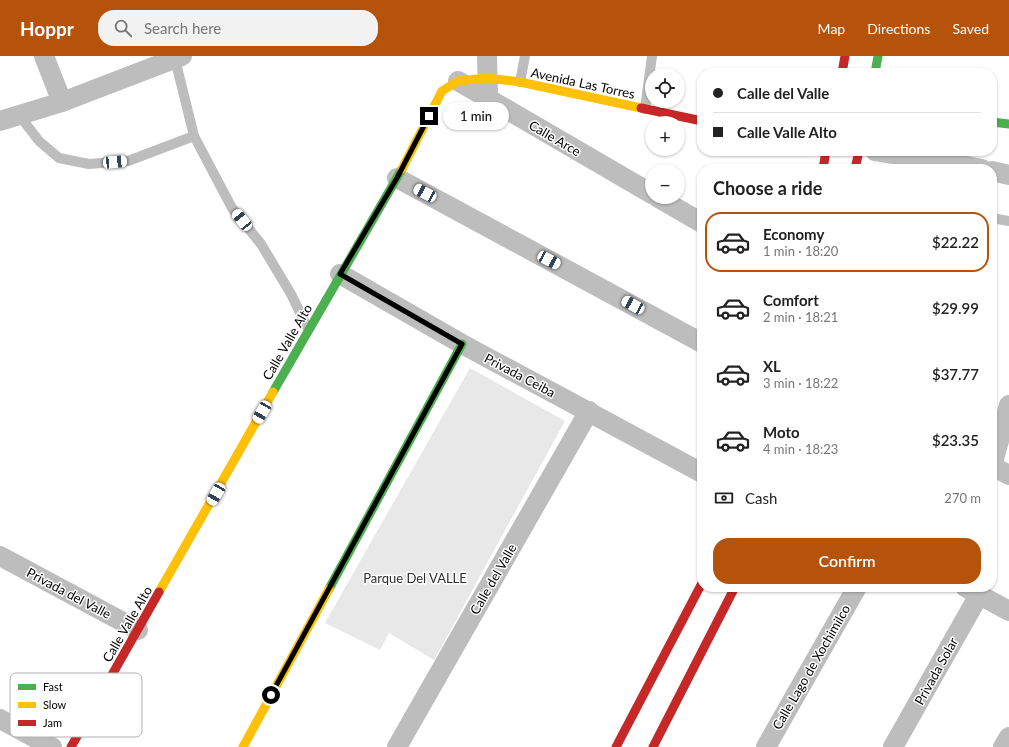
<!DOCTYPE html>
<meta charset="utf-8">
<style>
:root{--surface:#fff;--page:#f2f2f2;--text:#222;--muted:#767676;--line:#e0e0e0;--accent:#b45309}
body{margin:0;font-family:Lato,sans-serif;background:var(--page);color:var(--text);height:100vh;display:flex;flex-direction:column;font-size:15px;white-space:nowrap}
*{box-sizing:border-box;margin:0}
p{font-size:13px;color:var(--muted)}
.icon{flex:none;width:22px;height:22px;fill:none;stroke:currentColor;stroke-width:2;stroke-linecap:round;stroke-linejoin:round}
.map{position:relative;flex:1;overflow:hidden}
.drawer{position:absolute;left:697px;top:108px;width:300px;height:428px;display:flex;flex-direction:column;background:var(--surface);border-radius:16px;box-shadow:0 1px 3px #0004}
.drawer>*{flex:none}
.banner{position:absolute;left:697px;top:12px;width:300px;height:88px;border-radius:16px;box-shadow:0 1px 3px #0004;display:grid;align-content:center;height:88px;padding:0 16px;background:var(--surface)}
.tools{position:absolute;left:645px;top:12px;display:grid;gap:8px}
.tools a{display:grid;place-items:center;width:40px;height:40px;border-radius:50%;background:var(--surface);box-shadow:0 1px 3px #0004;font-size:20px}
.end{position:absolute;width:18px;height:18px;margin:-9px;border:5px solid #000;background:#fff;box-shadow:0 0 0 2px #fff}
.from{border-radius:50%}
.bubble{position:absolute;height:28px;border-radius:14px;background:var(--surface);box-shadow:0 1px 3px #0004;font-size:13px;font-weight:600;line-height:28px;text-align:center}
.car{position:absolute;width:12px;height:24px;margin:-12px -6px;border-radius:5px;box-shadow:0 0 3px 1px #0007;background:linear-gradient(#fff 24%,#345 0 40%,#fff 0 76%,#345 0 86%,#fff 0)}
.banner b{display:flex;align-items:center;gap:14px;height:38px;font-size:15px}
.banner b+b{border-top:1px solid var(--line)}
.banner i{width:10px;height:10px;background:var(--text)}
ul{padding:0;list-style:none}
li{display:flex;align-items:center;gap:12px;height:60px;margin:0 8px 6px;padding:0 8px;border:2px solid transparent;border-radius:16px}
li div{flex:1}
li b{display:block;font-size:15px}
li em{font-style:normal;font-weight:600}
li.selected{border-color:var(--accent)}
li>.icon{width:36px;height:36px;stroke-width:1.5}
h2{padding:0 16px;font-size:18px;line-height:48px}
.pay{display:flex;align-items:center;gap:10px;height:44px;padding:0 16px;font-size:15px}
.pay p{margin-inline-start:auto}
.action{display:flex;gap:8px;margin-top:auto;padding:8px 16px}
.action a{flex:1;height:46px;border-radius:16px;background:var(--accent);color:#fff;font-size:16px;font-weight:600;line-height:46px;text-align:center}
header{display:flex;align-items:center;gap:24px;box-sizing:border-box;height:56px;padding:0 20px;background:var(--accent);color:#fff}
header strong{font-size:19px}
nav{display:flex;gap:22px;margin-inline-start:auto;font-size:14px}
.search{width:280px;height:36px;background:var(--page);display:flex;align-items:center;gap:10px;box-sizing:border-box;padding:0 14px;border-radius:16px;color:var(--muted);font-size:15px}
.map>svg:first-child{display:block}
.green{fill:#e8e8e8}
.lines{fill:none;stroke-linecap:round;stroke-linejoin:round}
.lane{stroke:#bdbdbd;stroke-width:10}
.street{stroke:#bdbdbd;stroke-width:20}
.fast{stroke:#4caf50;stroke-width:9}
.slow{stroke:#ffc107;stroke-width:9}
.jam{stroke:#c62828;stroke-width:9}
.route{stroke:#000;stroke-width:5}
.labels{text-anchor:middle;stroke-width:3;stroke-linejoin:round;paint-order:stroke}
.street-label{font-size:13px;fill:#000;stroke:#fff}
.park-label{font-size:13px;fill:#2d2d2d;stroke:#fff}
.key{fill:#fff;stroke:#b2b2b2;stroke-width:1}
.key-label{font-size:11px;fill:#000}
</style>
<header>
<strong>Hoppr</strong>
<div class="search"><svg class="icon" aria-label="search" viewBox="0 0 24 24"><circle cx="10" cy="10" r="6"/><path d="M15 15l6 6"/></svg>Search here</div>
<nav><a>Map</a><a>Directions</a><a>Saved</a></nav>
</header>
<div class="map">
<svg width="1009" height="691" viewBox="0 0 1009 691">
<rect width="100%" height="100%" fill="#fff"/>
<polygon class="green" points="470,312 565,365 434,604 389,577 380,594 325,567"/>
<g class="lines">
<g class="lane">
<polyline points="175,3 194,80 232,152 261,188 291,238 308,273"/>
<polyline points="520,26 525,0"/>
<polyline points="645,53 652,0"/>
<polyline points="19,59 39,85 59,102 89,108 128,105 194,80"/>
<polyline points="992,162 1009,165"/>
</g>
<g class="street">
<polyline points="44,0 62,46"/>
<polyline points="487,0 488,38"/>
<polyline points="458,25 652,138"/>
<polyline points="0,65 62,46 182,0"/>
<polyline points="875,95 951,107 982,113"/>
<polyline points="992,115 1009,119"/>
<polyline points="397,122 702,287"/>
<polyline points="657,141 702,167"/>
<polyline points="340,218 462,288 702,417"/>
<polyline points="1009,349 992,410 1009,419"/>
<polyline points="0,500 138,574"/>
<polyline points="965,531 1009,555"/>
<polyline points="0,663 52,691"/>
<polyline points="397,691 589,355"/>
<polyline points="766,691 857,531"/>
<polyline points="893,691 979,539"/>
<polyline points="1003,691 1009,681"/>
</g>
<g class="fast">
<polyline points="875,17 878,0"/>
<polyline points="992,66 1009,68"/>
<polyline points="273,336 402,113"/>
<polyline points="329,533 462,288"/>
</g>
<g class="slow">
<polyline points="402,113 442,35 458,25 487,22 520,26 641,52"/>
<polyline points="159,536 273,336"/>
<polyline points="243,691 329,533"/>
</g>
<g class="jam">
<polyline points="842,17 845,0"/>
<polyline points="641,52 702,65"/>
<polyline points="823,113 826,95"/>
<polyline points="855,113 859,95"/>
<polyline points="71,691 159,536"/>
<polyline points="616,691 702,527"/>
<polyline points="653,691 735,531"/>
</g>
</g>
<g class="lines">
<polyline class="route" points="271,639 462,288 340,218 397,122 429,60"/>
</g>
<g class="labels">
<g class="street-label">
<text transform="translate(583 27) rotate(12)" y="5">Avenida Las Torres</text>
<text transform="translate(555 82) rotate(30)" y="5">Calle Arce</text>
<text transform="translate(287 286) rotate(-60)" y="5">Calle Valle Alto</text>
<text transform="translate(520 319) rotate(28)" y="5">Privada Ceiba</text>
<text transform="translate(493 523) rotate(-60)" y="5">Calle del Valle</text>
<text transform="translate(69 537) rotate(28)" y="5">Privada del Valle</text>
<text transform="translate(127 568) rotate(-60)" y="5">Calle Valle Alto</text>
<text transform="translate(811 611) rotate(-60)" y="5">Calle Lago de Xochimilco</text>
<text transform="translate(936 615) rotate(-61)" y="5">Privada Solar</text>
</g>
<g class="park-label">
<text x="415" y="527">Parque Del VALLE</text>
</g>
</g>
<rect x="10" y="617" width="132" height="64" rx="6" class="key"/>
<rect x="18" y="628" width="18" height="6" fill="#4caf50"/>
<rect x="18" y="646" width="18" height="6" fill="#ffc107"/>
<rect x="18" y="664" width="18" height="6" fill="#c62828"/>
<g class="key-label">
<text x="43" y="635">Fast</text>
<text x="43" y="653">Slow</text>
<text x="43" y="671">Jam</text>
</g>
</svg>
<div class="tools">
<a><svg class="icon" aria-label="locate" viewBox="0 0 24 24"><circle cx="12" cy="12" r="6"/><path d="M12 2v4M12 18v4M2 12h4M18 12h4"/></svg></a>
<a>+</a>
<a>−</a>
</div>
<i class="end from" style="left:271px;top:639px"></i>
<i class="end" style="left:429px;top:60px"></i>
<div class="bubble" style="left:443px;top:46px;width:66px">1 min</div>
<i class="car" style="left:115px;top:106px;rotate:85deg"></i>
<i class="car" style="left:425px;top:137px;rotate:298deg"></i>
<i class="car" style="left:242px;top:164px;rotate:321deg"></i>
<i class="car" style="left:549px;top:204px;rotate:118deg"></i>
<i class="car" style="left:633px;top:249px;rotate:299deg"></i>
<i class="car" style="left:262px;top:356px;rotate:210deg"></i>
<i class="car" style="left:216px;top:438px;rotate:210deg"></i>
<div class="banner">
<b><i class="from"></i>Calle del Valle</b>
<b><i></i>Calle Valle Alto</b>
</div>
<section class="drawer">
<h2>Choose a ride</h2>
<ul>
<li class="selected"><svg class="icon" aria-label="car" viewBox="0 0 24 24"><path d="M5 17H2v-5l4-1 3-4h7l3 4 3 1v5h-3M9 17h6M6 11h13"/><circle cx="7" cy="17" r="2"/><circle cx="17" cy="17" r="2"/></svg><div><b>Economy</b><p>1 min · 18:20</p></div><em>$22.22</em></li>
<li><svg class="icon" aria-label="car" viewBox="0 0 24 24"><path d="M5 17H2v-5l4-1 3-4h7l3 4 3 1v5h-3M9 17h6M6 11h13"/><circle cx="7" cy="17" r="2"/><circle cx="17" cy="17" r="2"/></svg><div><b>Comfort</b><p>2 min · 18:21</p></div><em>$29.99</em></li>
<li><svg class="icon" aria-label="car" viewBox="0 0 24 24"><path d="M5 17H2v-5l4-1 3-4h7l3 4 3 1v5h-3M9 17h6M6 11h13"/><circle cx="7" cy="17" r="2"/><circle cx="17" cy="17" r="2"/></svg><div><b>XL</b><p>3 min · 18:22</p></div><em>$37.77</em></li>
<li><svg class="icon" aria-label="car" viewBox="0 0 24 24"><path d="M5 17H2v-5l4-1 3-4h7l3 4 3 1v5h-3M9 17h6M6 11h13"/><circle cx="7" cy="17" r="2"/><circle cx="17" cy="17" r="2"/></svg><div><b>Moto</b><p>4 min · 18:23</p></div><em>$23.35</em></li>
</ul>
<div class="pay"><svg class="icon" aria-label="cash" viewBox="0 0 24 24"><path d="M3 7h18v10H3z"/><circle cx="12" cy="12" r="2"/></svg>Cash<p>270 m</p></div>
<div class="action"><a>Confirm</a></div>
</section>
</div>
